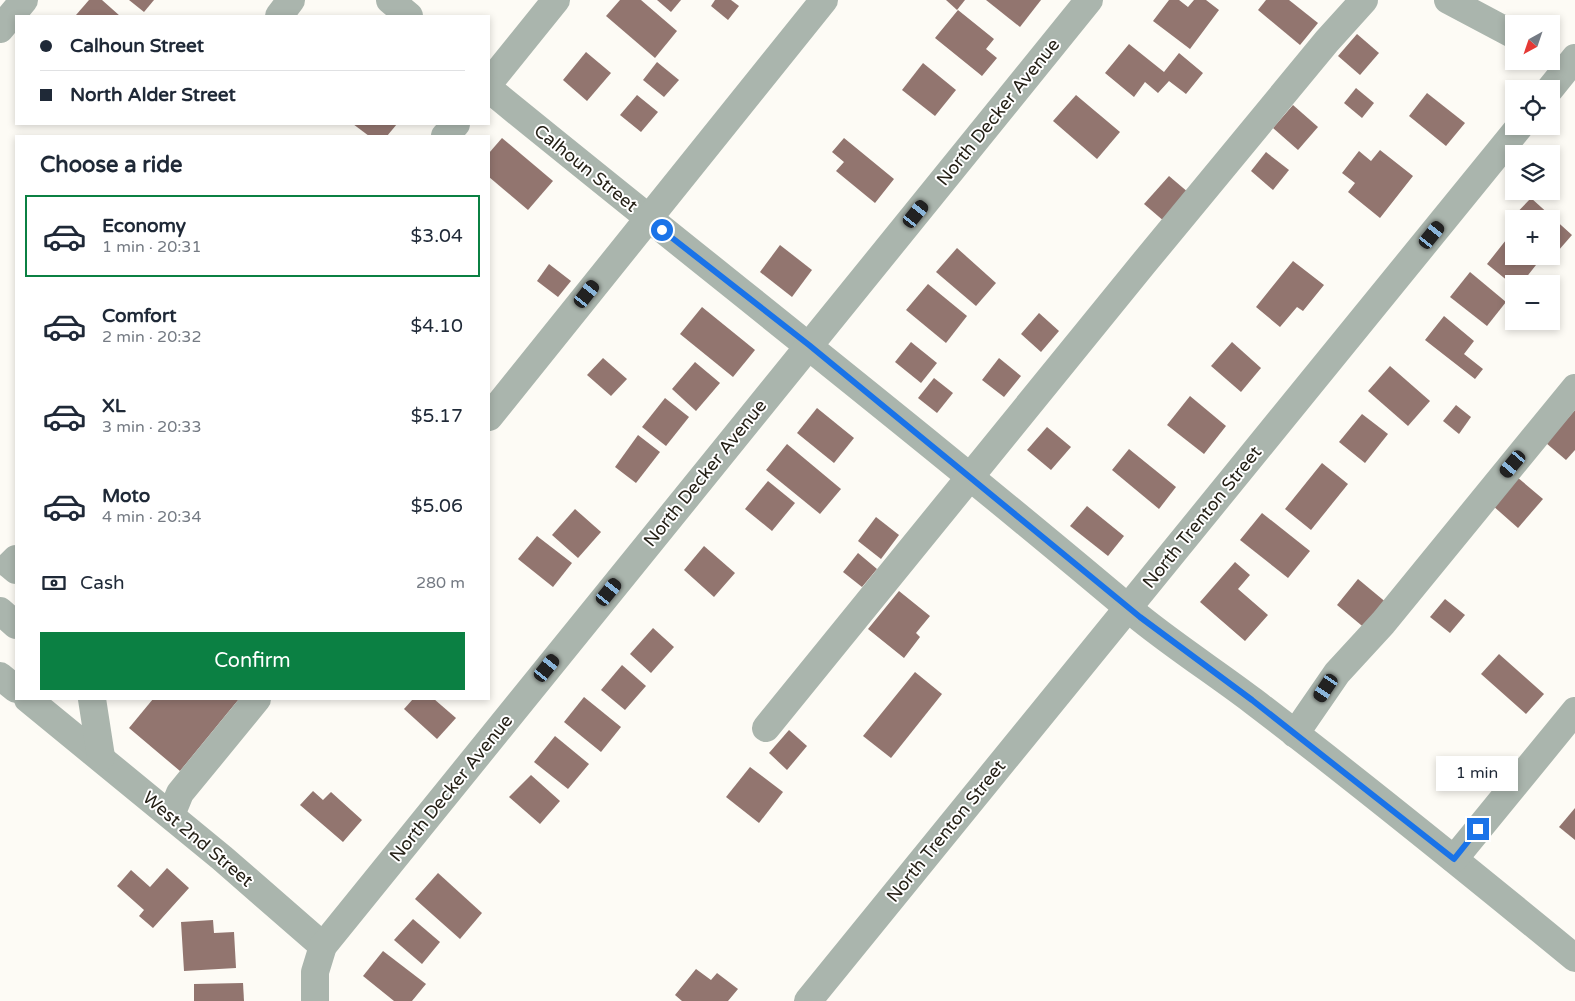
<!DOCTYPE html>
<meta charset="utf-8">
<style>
:root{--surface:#fff;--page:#f2f2f3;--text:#1f2937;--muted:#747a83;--line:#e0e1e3;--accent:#0b8043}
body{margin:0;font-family:"Varela Round",sans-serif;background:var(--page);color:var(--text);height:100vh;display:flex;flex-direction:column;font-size:19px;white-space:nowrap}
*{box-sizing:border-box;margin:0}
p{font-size:16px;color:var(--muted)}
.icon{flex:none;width:28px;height:28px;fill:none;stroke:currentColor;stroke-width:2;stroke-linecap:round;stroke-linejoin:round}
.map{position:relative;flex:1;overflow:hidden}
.sheet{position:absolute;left:15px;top:135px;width:475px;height:565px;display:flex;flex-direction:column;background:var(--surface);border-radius:0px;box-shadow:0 2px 8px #0003}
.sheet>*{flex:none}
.hud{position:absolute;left:15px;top:15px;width:475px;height:110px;border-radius:0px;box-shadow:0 2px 8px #0003;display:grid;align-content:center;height:110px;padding:0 25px;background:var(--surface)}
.needle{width:32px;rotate:220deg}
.buttons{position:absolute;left:1505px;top:15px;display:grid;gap:10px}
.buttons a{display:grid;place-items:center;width:55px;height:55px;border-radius:0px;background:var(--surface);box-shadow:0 2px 8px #0003;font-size:25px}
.end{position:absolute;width:22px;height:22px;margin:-11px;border:6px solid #1a73e8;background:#fff;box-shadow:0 0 0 2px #fff}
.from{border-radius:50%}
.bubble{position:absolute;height:35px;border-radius:0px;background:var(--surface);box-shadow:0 2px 8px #0003;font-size:16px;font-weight:600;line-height:35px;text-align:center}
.car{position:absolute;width:15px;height:30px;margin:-15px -8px;border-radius:6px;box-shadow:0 0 4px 1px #0007;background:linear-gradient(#222 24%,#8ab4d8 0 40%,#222 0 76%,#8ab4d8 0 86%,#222 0)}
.hud b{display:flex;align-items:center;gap:18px;height:48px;font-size:19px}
.hud b+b{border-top:1px solid var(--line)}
.hud i{width:12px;height:12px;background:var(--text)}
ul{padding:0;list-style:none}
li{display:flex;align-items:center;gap:15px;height:82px;margin:0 10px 8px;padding:0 15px;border:2px solid transparent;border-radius:0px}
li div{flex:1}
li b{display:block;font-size:19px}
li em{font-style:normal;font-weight:600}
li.current{border-color:var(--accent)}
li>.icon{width:45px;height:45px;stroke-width:1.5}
h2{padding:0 25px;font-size:22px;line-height:60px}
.pay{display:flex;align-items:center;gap:12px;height:55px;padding:0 25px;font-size:19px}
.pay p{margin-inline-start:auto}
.primary-button{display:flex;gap:10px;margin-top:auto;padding:10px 25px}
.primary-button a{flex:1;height:58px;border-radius:0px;background:var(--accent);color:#fff;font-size:20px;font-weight:600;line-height:58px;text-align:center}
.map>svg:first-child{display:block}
.building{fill:#92756f}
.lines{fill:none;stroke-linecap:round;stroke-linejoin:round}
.minor{stroke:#aab5ad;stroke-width:28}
.route{stroke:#1a73e8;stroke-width:6}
.labels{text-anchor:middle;stroke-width:4;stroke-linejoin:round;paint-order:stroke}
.street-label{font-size:18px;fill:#252016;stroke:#fff}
</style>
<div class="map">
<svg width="1575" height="1001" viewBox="0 0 1575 1001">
<rect width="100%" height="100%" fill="#fdfbf5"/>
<g class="building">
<polygon points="89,0 102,0 120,16 78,16 76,15"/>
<polygon points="129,0 154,0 144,12"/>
<polygon points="620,0 641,0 677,31 655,58 606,16"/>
<polygon points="657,0 681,0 671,12"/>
<polygon points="715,0 731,0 739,6 728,20 711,6"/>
<polygon points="946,0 965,0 957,10"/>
<polygon points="986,0 1041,0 1020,27"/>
<polygon points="1169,0 1179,0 1188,7 1194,0 1206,0 1219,10 1190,49 1153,21"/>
<polygon points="1266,0 1289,0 1318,23 1300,45 1258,10"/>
<polygon points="958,10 994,39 986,49 997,58 982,76 935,38"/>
<polygon points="1357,34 1379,53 1360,75 1338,56"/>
<polygon points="1129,44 1164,72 1179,53 1203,73 1186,94 1169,81 1158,93 1145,82 1134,97 1105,73"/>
<polygon points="586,52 611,73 587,101 563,80"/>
<polygon points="657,62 679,80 664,97 643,80"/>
<polygon points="923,63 956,90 935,116 902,90"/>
<polygon points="1356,88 1374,103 1362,118 1344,103"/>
<polygon points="1427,93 1465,123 1446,146 1409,116"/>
<polygon points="637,95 658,112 641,132 620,115"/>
<polygon points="1076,95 1120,132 1097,159 1053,121"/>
<polygon points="1293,105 1318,127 1298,150 1273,128"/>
<polygon points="353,124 397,124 387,136 369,136"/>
<polygon points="502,138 553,181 528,210 489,177 489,153"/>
<polygon points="844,138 894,179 875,203 836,171 844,162 832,152"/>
<polygon points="1380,150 1413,176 1380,218 1348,192 1355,183 1342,173 1359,151 1371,161"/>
<polygon points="1266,152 1289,170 1273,190 1251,171"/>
<polygon points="1169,176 1189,193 1165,222 1144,204"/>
<polygon points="1531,198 1572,235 1551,259 1548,256 1551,256 1551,219 1514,219 1514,225 1509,221"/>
<polygon points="1506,240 1514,247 1514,256 1526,256 1536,265 1521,284 1514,284 1514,286 1487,264"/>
<polygon points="780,245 812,270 792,297 760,272"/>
<polygon points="957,248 996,283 976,306 936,272"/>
<polygon points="1293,261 1324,285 1303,311 1297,307 1280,327 1256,307"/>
<polygon points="549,264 571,281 558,297 537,281"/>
<polygon points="1470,272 1506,302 1487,326 1450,297"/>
<polygon points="928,284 967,316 946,343 906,310"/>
<polygon points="702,307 755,350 733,377 680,334"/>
<polygon points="1039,313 1059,331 1041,352 1021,334"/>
<polygon points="1444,316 1474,341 1464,354 1483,369 1475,379 1425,340"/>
<polygon points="911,342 937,363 921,383 895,362"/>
<polygon points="1232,342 1261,368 1241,392 1211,366"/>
<polygon points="603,358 627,379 611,396 587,375"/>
<polygon points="999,358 1021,376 1004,397 982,380"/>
<polygon points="695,362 720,383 696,411 672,389"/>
<polygon points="1390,366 1430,401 1408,426 1368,391"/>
<polygon points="934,378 953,393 937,413 918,398"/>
<polygon points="1190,396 1226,426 1204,454 1167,425"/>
<polygon points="665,398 689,417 666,446 642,427"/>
<polygon points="1456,405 1471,417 1459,434 1443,421"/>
<polygon points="817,408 854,438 834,463 797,433"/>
<polygon points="1575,410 1575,450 1566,460 1546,443"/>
<polygon points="1362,414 1388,434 1365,463 1339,442"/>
<polygon points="1047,427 1071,447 1051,470 1027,450"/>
<polygon points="638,435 660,452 636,483 615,467"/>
<polygon points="787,444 841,489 820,514 766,470"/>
<polygon points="1129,449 1176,487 1159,509 1112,470"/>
<polygon points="1322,463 1348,484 1311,530 1285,509"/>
<polygon points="1517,477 1543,499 1518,528 1492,505"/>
<polygon points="768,481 795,503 772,531 745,509"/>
<polygon points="1087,506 1124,536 1108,556 1070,526"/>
<polygon points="575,509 601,532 578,558 552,535"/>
<polygon points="1262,513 1310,551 1288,578 1240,540"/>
<polygon points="876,517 899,535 881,559 858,541"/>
<polygon points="537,536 572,563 553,587 518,559"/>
<polygon points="704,546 735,573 714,597 684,570"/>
<polygon points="858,553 877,569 862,587 843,572"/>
<polygon points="1235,562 1250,575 1238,589 1268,615 1245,641 1200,602"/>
<polygon points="1358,579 1388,604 1367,630 1337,605"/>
<polygon points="899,591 930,616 916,633 920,637 904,658 868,629"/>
<polygon points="1445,599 1465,615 1450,633 1430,617"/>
<polygon points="653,628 674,647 651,673 630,654"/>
<polygon points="1499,654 1544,694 1526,714 1481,674"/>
<polygon points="622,665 646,686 625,710 601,690"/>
<polygon points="915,672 942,694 891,758 863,736"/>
<polygon points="584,697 621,727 601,752 564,722"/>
<polygon points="153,699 239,699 180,771 129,728"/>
<polygon points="413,699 434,699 456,718 437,739 404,709"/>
<polygon points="789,730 807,746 787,770 769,753"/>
<polygon points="555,736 589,764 568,789 534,762"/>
<polygon points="750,767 783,792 759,823 726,797"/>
<polygon points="531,775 560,801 540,824 509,797"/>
<polygon points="313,791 323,800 331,792 362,820 343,842 300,805"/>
<polygon points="1575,808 1575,840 1559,827"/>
<polygon points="167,868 189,888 153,928 139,916 144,910 117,886 131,870 150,887"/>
<polygon points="438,873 482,913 460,939 415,899"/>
<polygon points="413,919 440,942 422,964 394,940"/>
<polygon points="213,920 214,933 234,932 236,968 184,971 181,922"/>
<polygon points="383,951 426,984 412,1001 394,1001 363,976"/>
<polygon points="696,969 711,980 717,973 738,989 728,1001 682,1001 675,995"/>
<polygon points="243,983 244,1001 194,1001 194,984"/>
</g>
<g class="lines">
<g class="minor">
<polyline points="390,0 409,16"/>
<polyline points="1448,0 1514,35"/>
<polyline points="279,16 291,0"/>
<polyline points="0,29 24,0"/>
<polyline points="489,83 556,0"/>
<path d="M 489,89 C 706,266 926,437 1140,618 C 1176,647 1216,673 1253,701 C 1362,784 1469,871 1575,958"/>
<polyline points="1550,89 1575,58"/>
<polyline points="445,136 456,124"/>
<polyline points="489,417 824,0"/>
<polyline points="16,559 10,565 16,570"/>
<polyline points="0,611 16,625"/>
<polyline points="0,676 16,689"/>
<polyline points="28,699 222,858 323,946"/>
<polyline points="92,699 101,757"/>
<polyline points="766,728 1143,264 1327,41 1364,0"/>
<polyline points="1295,734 1337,673 1383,623 1575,388"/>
<polyline points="171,815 180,793 257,699"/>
<polyline points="1454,859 1575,711"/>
<polyline points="315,1001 315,972 323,946 1089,0"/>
<polyline points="808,1001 1520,126"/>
</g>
</g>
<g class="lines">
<polyline class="route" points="662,230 809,345 1140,617 1252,700 1454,859 1478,829"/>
</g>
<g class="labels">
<g class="street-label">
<text transform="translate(998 112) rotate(-51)" y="6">North Decker Avenue</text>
<text transform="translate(586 168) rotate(39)" y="6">Calhoun Street</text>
<text transform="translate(705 473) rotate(-51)" y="6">North Decker Avenue</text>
<text transform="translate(1202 517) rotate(-51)" y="6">North Trenton Street</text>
<text transform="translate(451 788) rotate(-51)" y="6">North Decker Avenue</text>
<text transform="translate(946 831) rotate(-51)" y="6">North Trenton Street</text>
<text transform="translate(198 839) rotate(40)" y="6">West 2nd Street</text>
</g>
</g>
</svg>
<div class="buttons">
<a><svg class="needle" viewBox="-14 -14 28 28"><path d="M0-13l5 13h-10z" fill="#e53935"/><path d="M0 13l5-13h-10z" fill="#747a83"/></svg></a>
<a><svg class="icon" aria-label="locate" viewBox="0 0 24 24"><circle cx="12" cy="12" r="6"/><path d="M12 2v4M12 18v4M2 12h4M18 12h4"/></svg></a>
<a><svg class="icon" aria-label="layers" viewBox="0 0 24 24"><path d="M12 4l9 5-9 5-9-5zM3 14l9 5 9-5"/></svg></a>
<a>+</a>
<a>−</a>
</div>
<i class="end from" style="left:662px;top:230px"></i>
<i class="end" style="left:1478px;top:829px"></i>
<div class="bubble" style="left:1436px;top:756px;width:82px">1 min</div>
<i class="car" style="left:916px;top:214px;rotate:39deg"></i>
<i class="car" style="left:1432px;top:235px;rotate:39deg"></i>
<i class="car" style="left:587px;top:294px;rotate:38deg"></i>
<i class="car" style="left:1513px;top:464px;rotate:220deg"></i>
<i class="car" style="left:609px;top:592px;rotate:39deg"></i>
<i class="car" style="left:547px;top:668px;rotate:39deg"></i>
<i class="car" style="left:1326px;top:688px;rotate:214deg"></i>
<div class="hud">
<b><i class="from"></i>Calhoun Street</b>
<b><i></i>North Alder Street</b>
</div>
<section class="sheet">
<h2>Choose a ride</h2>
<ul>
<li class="current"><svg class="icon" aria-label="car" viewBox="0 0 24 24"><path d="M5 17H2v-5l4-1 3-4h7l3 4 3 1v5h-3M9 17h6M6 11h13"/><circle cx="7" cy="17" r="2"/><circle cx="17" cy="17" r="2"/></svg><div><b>Economy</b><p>1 min · 20:31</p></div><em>$3.04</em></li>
<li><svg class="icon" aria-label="car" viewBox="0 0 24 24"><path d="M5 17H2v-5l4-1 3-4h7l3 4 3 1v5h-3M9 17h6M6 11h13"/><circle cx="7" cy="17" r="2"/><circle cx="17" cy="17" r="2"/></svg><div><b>Comfort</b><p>2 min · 20:32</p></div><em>$4.10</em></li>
<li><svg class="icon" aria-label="car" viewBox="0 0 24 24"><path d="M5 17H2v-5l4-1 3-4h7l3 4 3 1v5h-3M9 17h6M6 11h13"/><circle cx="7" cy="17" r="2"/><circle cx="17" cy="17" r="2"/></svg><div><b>XL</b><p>3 min · 20:33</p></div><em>$5.17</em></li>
<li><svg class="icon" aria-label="car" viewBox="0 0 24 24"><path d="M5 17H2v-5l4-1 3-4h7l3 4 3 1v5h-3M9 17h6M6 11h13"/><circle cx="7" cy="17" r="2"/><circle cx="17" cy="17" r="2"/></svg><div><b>Moto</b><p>4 min · 20:34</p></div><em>$5.06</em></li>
</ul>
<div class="pay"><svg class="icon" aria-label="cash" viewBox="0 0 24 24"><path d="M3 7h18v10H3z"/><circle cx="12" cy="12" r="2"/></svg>Cash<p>280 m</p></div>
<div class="primary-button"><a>Confirm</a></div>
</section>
</div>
